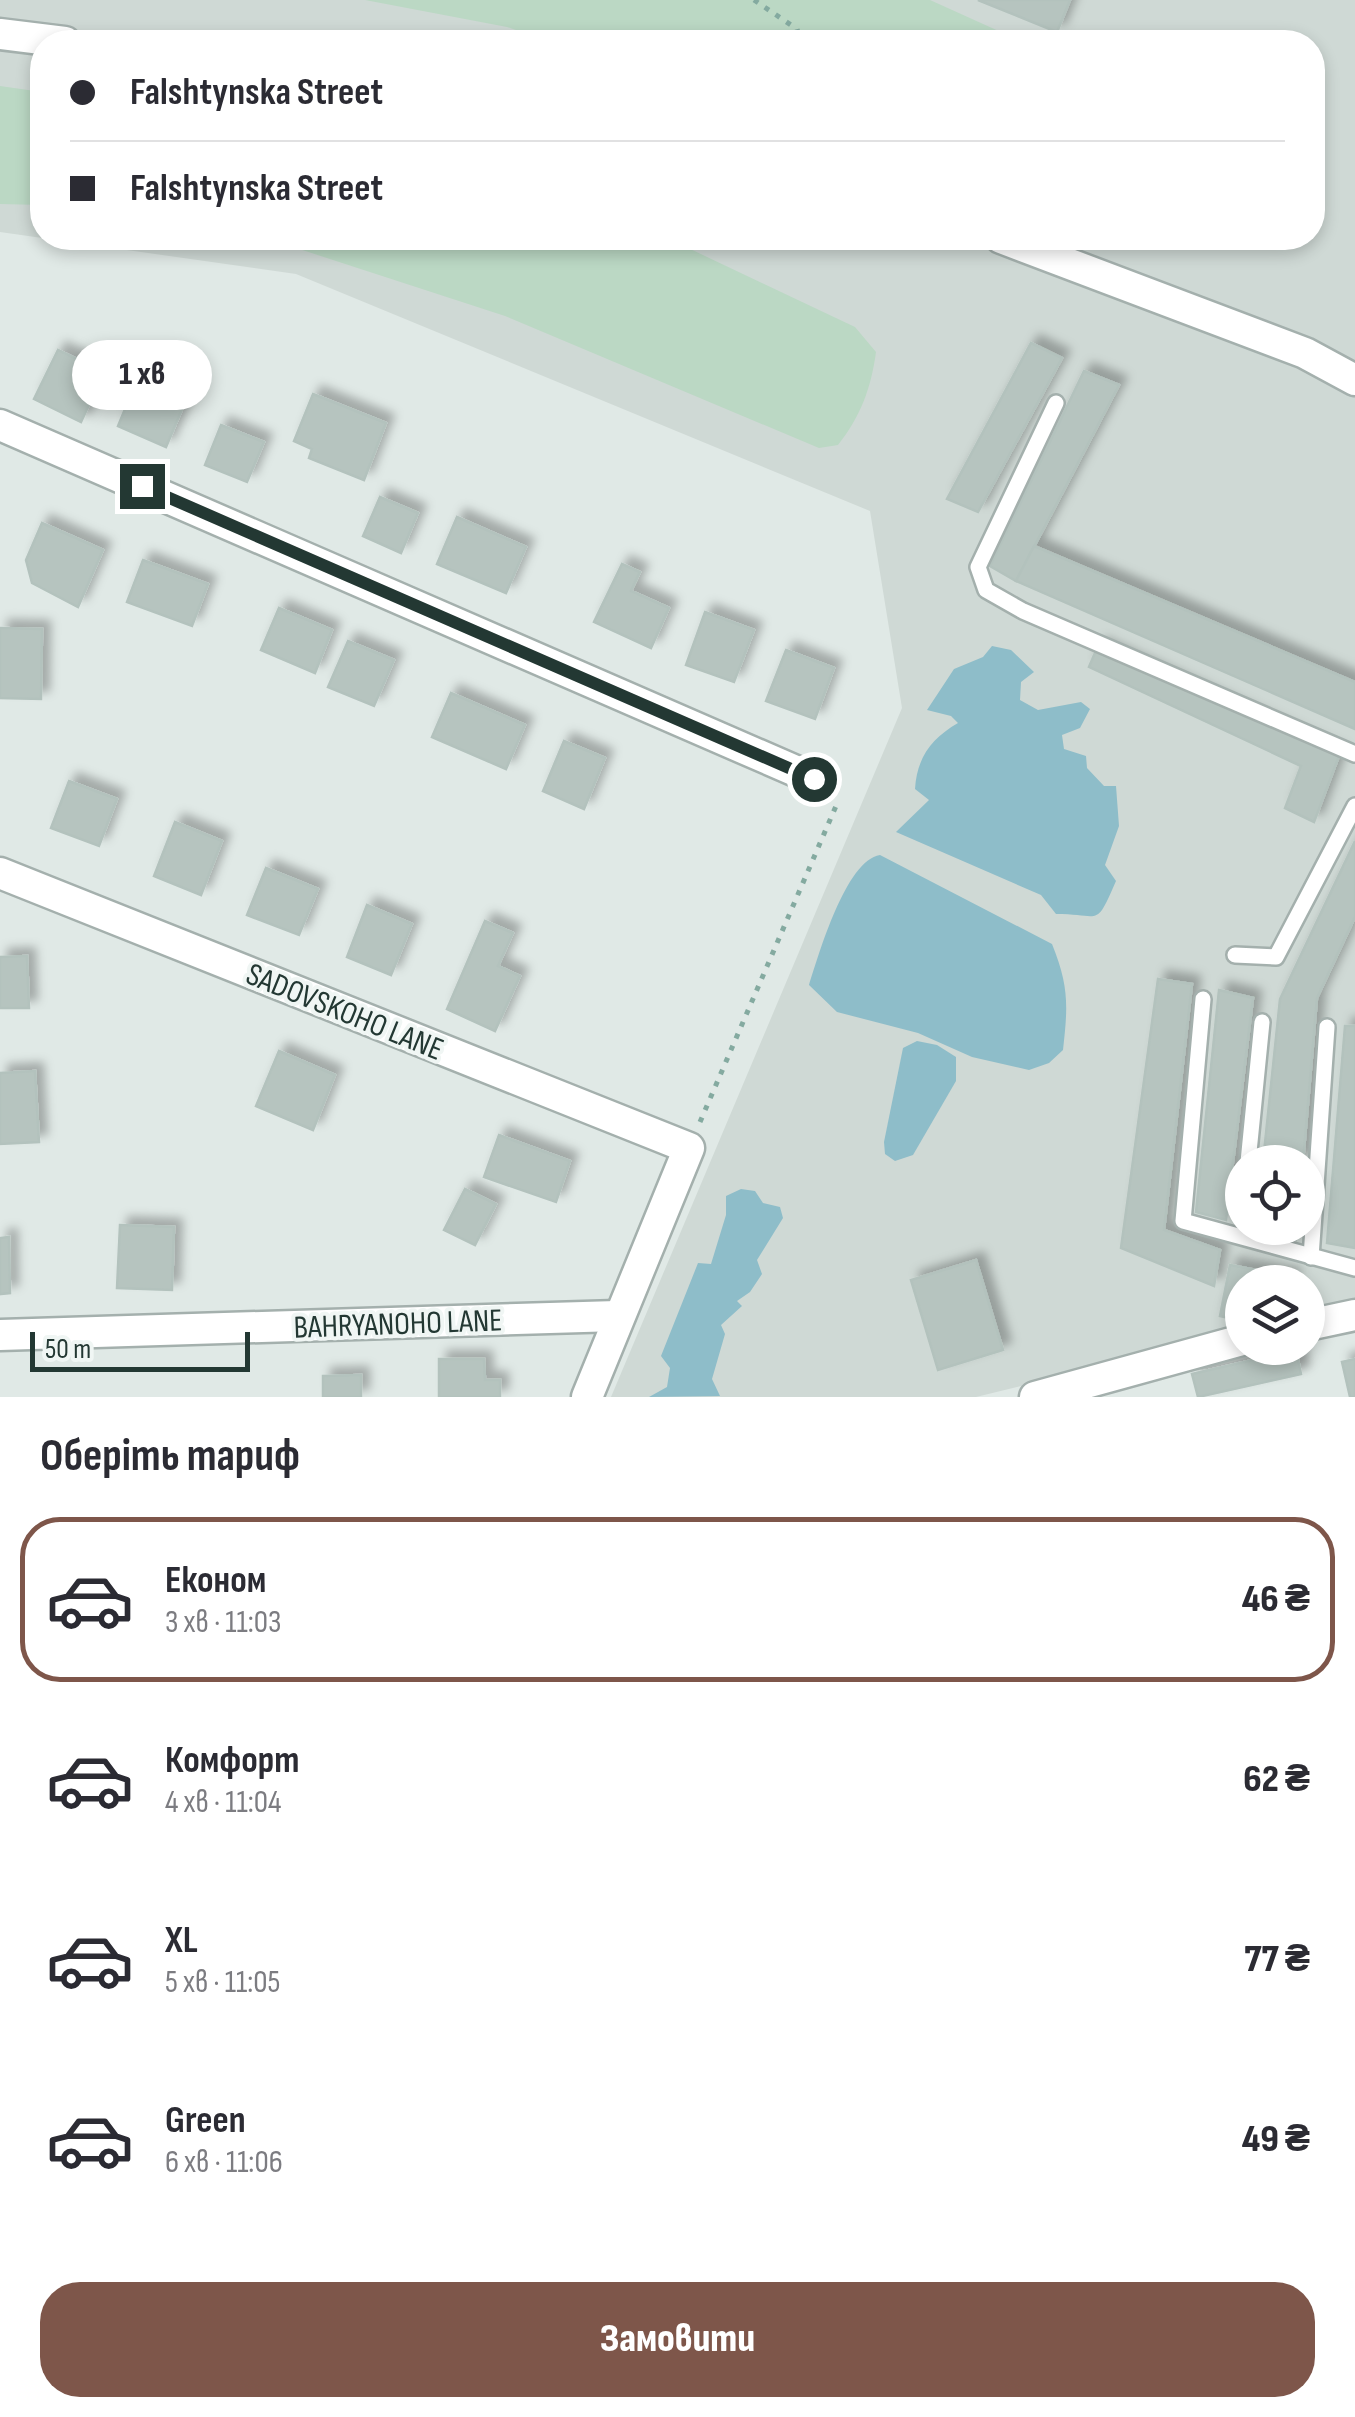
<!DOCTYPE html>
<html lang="uk">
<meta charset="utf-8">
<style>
:root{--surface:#fff;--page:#f2f2f3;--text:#2b2b33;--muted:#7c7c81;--line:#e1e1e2;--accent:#7e564a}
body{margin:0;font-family:"Sofia Sans Condensed",sans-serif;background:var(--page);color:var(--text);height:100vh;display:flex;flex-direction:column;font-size:38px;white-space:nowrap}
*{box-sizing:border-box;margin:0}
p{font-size:32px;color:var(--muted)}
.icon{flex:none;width:55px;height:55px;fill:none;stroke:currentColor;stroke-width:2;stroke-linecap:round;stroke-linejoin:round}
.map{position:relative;height:1397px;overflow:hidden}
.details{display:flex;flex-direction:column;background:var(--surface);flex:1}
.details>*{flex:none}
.guide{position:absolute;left:30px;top:30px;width:1295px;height:220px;border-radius:40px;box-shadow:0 5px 15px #0003;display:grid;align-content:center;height:220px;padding:0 40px;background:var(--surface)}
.buttons{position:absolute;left:1225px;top:1145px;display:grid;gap:20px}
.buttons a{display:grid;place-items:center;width:100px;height:100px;border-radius:50%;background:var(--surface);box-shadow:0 5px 15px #0003;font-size:50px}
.scale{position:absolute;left:30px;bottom:25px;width:220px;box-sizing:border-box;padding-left:10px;border:5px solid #233833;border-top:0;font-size:28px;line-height:35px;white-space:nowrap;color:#233833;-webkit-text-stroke:8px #f0f6f4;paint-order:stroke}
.end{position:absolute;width:45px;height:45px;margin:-22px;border:12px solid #233833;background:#fff;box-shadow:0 0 0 5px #fff}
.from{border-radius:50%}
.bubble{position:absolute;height:70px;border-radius:35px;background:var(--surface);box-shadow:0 5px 15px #0003;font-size:32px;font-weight:800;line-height:70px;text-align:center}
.guide b{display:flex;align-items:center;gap:35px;height:95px;font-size:38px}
.guide b+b{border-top:2px solid var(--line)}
.guide i{width:25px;height:25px;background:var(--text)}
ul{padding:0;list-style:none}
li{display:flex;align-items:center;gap:30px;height:165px;margin:0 20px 15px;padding:0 20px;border:5px solid transparent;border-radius:40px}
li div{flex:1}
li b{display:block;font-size:38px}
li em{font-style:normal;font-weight:800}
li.selected{border-color:var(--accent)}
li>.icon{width:90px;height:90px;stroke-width:1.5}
h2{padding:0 40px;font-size:45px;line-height:120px}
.button{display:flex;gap:20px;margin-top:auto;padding:20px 40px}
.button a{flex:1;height:115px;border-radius:40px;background:var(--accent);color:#fff;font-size:40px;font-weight:800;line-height:115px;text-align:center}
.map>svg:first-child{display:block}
.built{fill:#cfd9d5;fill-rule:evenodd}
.green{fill:#bbd8c4}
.water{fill:#8ebdc9}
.building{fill:#b6c4bf;stroke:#b3c2bd;stroke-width:2.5;filter:url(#shadow)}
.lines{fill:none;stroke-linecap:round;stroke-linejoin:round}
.lane-casing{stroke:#a4b0ad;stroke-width:20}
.street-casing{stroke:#a4b0ad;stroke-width:35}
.path{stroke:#84aaa0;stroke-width:5;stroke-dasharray:5 8;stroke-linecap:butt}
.lane{stroke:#fff;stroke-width:15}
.street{stroke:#fff;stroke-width:30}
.route{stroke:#233833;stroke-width:12}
.labels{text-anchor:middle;stroke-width:8;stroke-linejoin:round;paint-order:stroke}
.street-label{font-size:32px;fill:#233833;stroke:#f0f6f4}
</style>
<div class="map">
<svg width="1355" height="1397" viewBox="0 0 1355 1397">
<defs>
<filter id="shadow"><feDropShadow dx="8" dy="-8" stdDeviation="5" flood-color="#0004"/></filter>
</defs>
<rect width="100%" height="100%" fill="#e0e9e6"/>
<path class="built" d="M 0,0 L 1355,0 L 1355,1305 L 1308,1317 L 1308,1282 L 1242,1282 L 1242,1332 L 976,1397 L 611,1397 L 902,708 L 870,511 L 296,274 L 0,232 ZM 42,42 L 1312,42 L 1312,238 L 42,238 ZM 1242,1162 L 1308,1162 L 1308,1228 L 1242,1228 Z"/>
<g class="green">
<polygon points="365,0 930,0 1023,42 550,42 507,27"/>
<polygon points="0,86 42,92 42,205 0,204"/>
<path d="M 245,238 L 667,238 L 855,327 L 876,352 C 871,388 861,416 838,445 L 819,448 L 505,316 L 290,246 Z"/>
</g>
<g class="water">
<path d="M 992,646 L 1011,650 L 1034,672 L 1021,682 L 1020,700 L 1038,710 L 1081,702 L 1090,709 L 1080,728 L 1062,735 L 1064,749 L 1086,756 L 1087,768 L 1104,786 L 1116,786 L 1119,826 L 1105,865 L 1116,881 C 1095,929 1102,914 1056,914 L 1041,895 L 896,832 L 929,800 L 915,789 C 917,757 932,738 958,723 L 951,716 L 927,710 L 954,669 L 983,657 Z"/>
<path d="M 880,855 L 1052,944 C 1069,986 1068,1006 1063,1050 L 1049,1063 L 1029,1070 L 972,1057 L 918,1033 L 837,1012 L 809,985 C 819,954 846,860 880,855 Z"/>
<polygon points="917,1041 937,1045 956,1057 956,1081 913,1155 895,1161 885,1154 884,1142 903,1048"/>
<polygon points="741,1189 755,1191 763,1203 780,1207 783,1218 757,1260 762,1274 750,1292 737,1301 742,1306 721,1325 725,1334 712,1379 720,1396 649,1397 667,1387 670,1368 661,1356 698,1263 711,1264 726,1215 726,1196"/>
</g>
<g class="building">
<polygon points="978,0 1070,0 1057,32"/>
<polygon points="1031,343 1062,358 978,512 947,499"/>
<polygon points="58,350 104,372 81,422 34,399"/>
<polygon points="1084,371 1119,385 1016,581 990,566"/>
<polygon points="137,380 186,400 166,447 118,426"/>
<polygon points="313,394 386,423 364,480 309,458 312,449 294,441"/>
<polygon points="221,425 264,442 247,482 205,465"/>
<polygon points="380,497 418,513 401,553 363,536"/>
<polygon points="457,517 526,547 506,593 437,564"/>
<polygon points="42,523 103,550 78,607 32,583 26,560"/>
<polygon points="1034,546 1355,682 1355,729 1016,581"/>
<polygon points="143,560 208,584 192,626 127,602"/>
<polygon points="622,564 640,572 631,591 669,608 651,648 594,622"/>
<polygon points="279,608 332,630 315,673 261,650"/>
<polygon points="705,612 754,630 734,682 686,665"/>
<polygon points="0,628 42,629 41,699 0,698"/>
<polygon points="348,641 394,660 374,706 328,687"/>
<polygon points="1098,646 1339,756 1314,822 1285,808 1301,766 1089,667"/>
<polygon points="786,650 834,668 815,719 766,701"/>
<polygon points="451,693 525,725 506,769 432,737"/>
<polygon points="564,741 605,758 584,809 543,791"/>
<polygon points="69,781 117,799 99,846 51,828"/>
<polygon points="175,822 222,841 201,895 154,876"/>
<polygon points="1355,841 1355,917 1317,998 1303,1162 1263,1162 1280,999"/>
<polygon points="266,868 318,889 299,935 247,915"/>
<polygon points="367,905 412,924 391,975 347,957"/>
<polygon points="485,921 513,933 498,966 520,976 495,1031 447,1009"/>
<polygon points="27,956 29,1008 0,1008 0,957"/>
<polygon points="1158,979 1192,984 1164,1230 1220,1250 1214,1286 1121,1248"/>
<polygon points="1219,990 1253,998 1226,1220 1196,1212"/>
<polygon points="1345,1026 1355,1026 1355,1248 1327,1243"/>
<polygon points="279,1051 335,1075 313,1130 256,1106"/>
<polygon points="35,1071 39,1142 0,1144 0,1073"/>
<polygon points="499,1135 570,1161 556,1202 484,1177"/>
<polygon points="465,1189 496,1204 475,1245 444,1230"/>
<polygon points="120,1225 174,1227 172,1290 117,1288"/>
<polygon points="1256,1228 1297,1228 1296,1240 1256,1234"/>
<polygon points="9,1237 10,1293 0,1294 0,1238"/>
<polygon points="976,1260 1003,1350 938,1370 911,1280"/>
<polygon points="1230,1265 1293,1277 1292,1282 1242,1282 1242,1321 1220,1316"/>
<polygon points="1296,1350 1301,1374 1198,1397 1192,1374"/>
<polygon points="439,1359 484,1359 485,1380 500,1380 500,1397 439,1397"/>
<polygon points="1355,1359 1355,1397 1350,1397 1342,1362"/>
<polygon points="361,1375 361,1397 323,1397 323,1376"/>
</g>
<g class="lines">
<defs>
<g id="lane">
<polyline points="1056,403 978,567 986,590 1023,611 1355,754"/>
<polyline points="1235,955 1276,957 1355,806"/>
<polyline points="1203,999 1183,1221 1355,1268"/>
<polyline points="1248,1162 1262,1022"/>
<polyline points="1311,1257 1327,1027"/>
</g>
<g id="street">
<polyline points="0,34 65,42"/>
<polyline points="1001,238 1305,353 1355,380"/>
<polyline points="0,425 814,779"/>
<polyline points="0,873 689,1148 587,1397"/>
<polyline points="1308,1325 1355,1315"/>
<polyline points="0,1335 617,1316"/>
<polyline points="1035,1397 1242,1340"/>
</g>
</defs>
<use href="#lane" class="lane-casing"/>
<use href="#street" class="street-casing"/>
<g class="path">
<polyline points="754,0 797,29 801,42"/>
<polyline points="700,1122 836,806 833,802"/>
</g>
<use href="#lane" class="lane"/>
<use href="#street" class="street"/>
</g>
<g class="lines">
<polyline class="route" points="142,486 814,779"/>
</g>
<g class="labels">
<g class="street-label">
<text transform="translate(345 1011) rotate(22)" y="11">SADOVSKOHO LANE</text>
<text transform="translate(398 1323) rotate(-2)" y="11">BAHRYANOHO LANE</text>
</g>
</g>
</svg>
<div class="buttons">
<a><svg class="icon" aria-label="locate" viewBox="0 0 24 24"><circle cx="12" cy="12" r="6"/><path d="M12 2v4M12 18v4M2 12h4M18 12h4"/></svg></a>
<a><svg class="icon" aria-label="layers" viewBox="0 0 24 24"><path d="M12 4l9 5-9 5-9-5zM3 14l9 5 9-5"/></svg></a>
</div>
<div class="scale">50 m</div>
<i class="end from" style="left:814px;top:779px"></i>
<i class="end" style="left:142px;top:486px"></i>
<div class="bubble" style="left:72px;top:340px;width:140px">1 хв</div>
<div class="guide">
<b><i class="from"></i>Falshtynska Street</b>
<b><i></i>Falshtynska Street</b>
</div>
</div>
<section class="details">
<h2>Оберіть тариф</h2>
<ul>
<li class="selected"><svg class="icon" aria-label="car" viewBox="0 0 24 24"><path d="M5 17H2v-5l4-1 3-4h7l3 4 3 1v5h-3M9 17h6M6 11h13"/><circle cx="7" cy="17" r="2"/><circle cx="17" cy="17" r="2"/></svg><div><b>Економ</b><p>3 хв · 11:03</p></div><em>46 ₴</em></li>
<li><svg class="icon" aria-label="car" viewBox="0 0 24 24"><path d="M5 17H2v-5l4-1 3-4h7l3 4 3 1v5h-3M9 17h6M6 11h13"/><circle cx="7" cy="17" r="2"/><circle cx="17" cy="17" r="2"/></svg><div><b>Комфорт</b><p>4 хв · 11:04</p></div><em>62 ₴</em></li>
<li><svg class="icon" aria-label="car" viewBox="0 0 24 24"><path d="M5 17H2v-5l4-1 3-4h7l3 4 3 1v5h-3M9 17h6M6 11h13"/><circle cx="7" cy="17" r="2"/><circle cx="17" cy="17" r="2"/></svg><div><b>XL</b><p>5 хв · 11:05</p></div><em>77 ₴</em></li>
<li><svg class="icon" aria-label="car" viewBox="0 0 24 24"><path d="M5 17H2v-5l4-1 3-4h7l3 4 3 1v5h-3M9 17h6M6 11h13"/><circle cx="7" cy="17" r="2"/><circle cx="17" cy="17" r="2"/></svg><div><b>Green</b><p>6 хв · 11:06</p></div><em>49 ₴</em></li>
</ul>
<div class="button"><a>Замовити</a></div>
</section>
